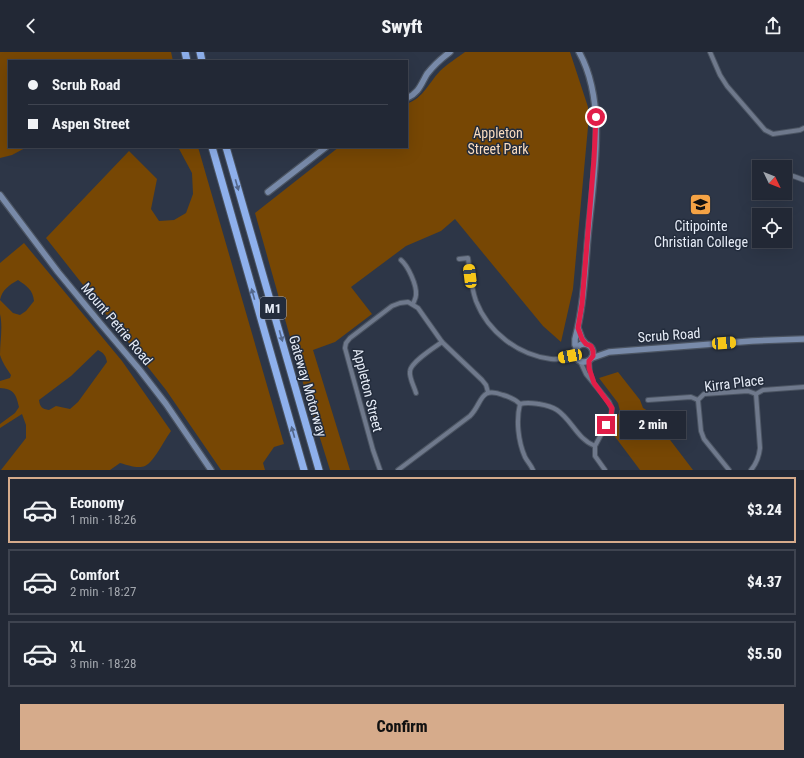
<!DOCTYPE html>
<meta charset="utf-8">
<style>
:root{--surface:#222835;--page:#2e3441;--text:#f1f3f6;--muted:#a2a6ad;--line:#3f4450;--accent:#d6ab8b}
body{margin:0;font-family:"Roboto Condensed",sans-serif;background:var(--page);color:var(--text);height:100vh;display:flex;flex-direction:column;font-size:15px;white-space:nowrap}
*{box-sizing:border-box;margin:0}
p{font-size:13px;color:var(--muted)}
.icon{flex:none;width:22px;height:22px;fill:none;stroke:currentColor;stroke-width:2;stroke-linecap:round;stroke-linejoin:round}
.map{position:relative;height:418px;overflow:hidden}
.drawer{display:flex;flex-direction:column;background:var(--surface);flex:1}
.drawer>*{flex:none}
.banner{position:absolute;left:8px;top:8px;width:400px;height:88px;border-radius:0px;box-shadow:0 4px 16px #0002,0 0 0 1px var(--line);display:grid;align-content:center;height:88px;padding:0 20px;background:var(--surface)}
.needle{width:26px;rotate:133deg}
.tools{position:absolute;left:752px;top:108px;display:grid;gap:8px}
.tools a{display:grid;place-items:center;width:40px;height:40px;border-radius:0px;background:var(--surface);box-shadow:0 4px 16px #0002,0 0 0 1px var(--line);font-size:20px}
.end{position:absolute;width:18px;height:18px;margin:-9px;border:5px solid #e11d48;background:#fff;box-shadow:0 0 0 2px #fff}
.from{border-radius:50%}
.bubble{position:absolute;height:28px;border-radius:0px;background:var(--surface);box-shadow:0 4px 16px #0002,0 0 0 1px var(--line);font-size:13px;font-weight:800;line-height:28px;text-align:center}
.car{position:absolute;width:12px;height:24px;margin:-12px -6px;border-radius:5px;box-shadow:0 0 3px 1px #0007;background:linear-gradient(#f5c518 24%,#345 0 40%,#f5c518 0 76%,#345 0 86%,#f5c518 0)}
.banner b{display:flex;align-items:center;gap:14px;height:38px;font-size:15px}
.banner b+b{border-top:1px solid var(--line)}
.banner i{width:10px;height:10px;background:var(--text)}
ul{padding:7px 0 0;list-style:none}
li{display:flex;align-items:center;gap:12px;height:66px;margin:0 8px 6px;padding:0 12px;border:2px solid var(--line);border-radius:0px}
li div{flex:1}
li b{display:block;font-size:15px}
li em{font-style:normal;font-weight:800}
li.current{border-color:var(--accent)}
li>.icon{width:36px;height:36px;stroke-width:1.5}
.primary-button{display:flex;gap:8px;margin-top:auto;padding:8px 20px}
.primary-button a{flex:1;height:46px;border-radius:0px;background:var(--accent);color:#111;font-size:16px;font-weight:800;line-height:46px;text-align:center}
header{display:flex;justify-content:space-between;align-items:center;height:52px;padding:0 20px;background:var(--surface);font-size:18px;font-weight:800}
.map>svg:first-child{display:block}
.green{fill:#774704;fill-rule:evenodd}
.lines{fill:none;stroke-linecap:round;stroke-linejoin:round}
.street-casing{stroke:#4b5462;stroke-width:6}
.secondary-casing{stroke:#4b5462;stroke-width:8}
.highway-casing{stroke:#4b5462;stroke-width:9}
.street{stroke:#6f798c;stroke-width:4}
.secondary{stroke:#788aa9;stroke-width:5.5}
.highway{stroke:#8eb0ec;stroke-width:7}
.oneway{fill:#53678b}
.route{stroke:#e11d48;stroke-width:5}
.labels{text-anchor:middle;stroke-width:3;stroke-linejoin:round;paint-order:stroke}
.shield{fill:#232c3c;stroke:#acb2bf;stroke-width:1}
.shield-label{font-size:13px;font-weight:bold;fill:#e6ecf7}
.park-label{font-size:14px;fill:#fadcbf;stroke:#232c3c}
.poi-label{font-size:14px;fill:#e6ecf7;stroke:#232c3c}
.street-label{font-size:14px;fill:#e6ecf7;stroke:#232c3c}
</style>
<header><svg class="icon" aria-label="back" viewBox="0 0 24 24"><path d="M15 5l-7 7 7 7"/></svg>Swyft<svg class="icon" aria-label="share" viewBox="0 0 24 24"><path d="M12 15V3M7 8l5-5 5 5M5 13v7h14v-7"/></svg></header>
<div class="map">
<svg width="804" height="418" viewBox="0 0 804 418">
<rect width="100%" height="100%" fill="#2d3647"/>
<g class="green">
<polygon points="0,0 171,0 173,9 9,9 9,95 27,95 12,103 0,106"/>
<path d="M 465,0 L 570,0 L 588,55 L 588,75 L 573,237 L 561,290 L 543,274 L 455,167 L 441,179 L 406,194 L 351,235 L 372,262 L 335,290 L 313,298 L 350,418 L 330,418 L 305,338 L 255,161 L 339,95 L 407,95 L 407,52 C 424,45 428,32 440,19 C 447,12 457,6 465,0 Z"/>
<polygon points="178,95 198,95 284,392 274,395 263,411 265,418 221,418 166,338 46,186 129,99 157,127 151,157 159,169 174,168 186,161 193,142 192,121"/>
<path d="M 24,191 L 122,309 L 171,379 C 165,387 154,410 145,414 C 138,417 127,413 120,411 L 110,418 L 1,418 L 26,386 L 26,373 L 22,362 L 0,376 L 0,372 L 15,361 L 19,355 C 16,342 14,337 0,336 L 0,329 L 10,326 L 11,323 C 7,317 2,310 0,303 C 0,290 3,275 0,262 L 0,211 ZM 18,228 C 27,234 33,238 34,249 L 26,259 L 20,263 L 13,261 L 0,248 C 2,238 9,233 18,228 ZM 98,298 C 104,301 106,304 107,310 L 78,350 L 70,357 L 56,354 L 49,358 C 42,357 40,355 39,348 L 71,324 Z"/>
<polygon points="618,320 640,348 643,356 648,359 693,418 640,418 610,378 620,359 618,351 599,326"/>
</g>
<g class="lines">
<defs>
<g id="street">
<polyline points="710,0 720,23 727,34 765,78 773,82 800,78 804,76"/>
<polyline points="793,124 804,128"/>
<path d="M 459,207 L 468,206 C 470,221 471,235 476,249 C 488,280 518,303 551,307 C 559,308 567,305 575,304"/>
<path d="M 401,208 C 408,214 417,233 416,243 C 416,246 414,249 413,252"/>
<polyline points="580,309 586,322 609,350 612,357 611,364 595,394 595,404 605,418"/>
<polyline points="589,309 590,321 593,329"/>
<path d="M 416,341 C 414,334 409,326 410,319 C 411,310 435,295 442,290"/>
<polyline points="648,348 691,345 698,348"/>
<path d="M 520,352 C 516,368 518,389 525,405 C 527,409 531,413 533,418"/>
<polyline points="380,418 373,398 345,296 346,291 350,286 392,254 400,251 408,250 418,256 442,290 482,328 486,333 488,340"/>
<path d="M 398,418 L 470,364 C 483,351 479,334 503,343 C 510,345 515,347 520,352 C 527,350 532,351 539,352 C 545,353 551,354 557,358 C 572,368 577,387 595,394"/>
<polyline points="729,418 704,387 701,379 698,348 704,342 748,339 756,342 763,338 804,335"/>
<path d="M 751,418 C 757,411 759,405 760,396 L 756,342"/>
</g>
<g id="secondary">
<path d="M 407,46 C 419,41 421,32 427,22 C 433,14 442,6 450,0"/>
<polyline points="268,140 326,95"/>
<polyline points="0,143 58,220 100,271 139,317 166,352 211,418"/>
<polyline points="578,276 582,287 586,292"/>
<circle cx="584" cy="301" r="9"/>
<path d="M 577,296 L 575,293 L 575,287 C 584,253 585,218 588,184 C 593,127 608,52 579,0"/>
<polyline points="592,306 609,300 752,289 804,287"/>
</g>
<g id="highway">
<polyline points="185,0 187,9"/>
<polyline points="200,0 202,9"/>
<polyline points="212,95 304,418"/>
<polyline points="226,95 319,418"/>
</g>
</defs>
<use href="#street" class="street-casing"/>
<use href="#secondary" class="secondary-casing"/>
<use href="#highway" class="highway-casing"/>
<use href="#street" class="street"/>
<use href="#secondary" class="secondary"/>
<use href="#highway" class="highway"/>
</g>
<defs><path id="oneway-solid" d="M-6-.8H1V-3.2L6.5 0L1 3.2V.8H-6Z"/></defs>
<g class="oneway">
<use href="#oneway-solid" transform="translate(237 133) rotate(74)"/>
<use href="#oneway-solid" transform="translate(253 242) rotate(-106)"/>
<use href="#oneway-solid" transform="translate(281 284) rotate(74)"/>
<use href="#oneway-solid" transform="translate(293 380) rotate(-106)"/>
</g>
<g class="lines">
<polyline class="route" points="596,65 594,107 582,252 578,276 582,287 586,292 591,294 593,299 593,304 589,309 589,316 594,331 612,356 611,364 606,373"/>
</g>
<defs>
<symbol id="school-square" viewBox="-11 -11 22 22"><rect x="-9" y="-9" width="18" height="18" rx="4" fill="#f5a345" stroke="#232c3c"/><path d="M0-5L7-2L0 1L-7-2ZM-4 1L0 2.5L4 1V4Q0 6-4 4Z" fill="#111"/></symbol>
</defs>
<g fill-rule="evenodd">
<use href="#school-square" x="688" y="140" width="25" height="25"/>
</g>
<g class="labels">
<rect class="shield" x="260" y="245" width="26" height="22" rx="3"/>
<g class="shield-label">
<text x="273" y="261">M1</text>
</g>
<g class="park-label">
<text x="498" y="86">Appleton<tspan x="498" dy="16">Street Park</tspan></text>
</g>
<g class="poi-label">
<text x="701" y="179">Citipointe<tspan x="701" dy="16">Christian College</tspan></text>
</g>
<g class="street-label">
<text transform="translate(117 272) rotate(50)" y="5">Mount Petrie Road</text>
<text transform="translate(669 283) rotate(-4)" y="5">Scrub Road</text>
<text transform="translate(734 331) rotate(-7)" y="5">Kirra Place</text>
<text transform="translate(308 334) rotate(74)" y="5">Gateway Motorway</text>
<text transform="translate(368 338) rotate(76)" y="5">Appleton Street</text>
</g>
</g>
</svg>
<div class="tools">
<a><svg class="needle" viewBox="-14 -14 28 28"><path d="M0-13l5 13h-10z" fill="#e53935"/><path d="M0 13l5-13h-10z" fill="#a2a6ad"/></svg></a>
<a><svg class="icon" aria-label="locate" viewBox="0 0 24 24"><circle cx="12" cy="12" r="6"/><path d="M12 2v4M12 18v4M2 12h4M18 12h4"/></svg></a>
</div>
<i class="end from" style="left:596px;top:65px"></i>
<i class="end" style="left:606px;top:373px"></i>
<div class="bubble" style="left:620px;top:359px;width:66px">2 min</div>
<i class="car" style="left:470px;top:224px;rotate:353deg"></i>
<i class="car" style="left:724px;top:291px;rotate:86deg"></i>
<i class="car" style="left:570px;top:304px;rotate:259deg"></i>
<div class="banner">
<b><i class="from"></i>Scrub Road</b>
<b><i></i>Aspen Street</b>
</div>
</div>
<section class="drawer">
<ul>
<li class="current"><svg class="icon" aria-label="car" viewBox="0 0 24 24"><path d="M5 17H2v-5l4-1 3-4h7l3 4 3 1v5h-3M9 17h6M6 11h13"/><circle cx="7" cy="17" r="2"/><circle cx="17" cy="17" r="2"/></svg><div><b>Economy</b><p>1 min · 18:26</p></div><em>$3.24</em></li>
<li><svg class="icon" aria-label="car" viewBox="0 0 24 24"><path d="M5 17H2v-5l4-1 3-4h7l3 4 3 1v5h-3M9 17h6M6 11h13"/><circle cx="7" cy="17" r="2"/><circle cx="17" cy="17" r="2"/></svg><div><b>Comfort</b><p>2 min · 18:27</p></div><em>$4.37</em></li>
<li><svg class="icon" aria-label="car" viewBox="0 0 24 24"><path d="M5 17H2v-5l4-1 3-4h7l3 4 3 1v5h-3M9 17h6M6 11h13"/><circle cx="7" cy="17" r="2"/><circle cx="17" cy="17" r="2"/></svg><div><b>XL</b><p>3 min · 18:28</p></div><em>$5.50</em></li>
</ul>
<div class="primary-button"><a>Confirm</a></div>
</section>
